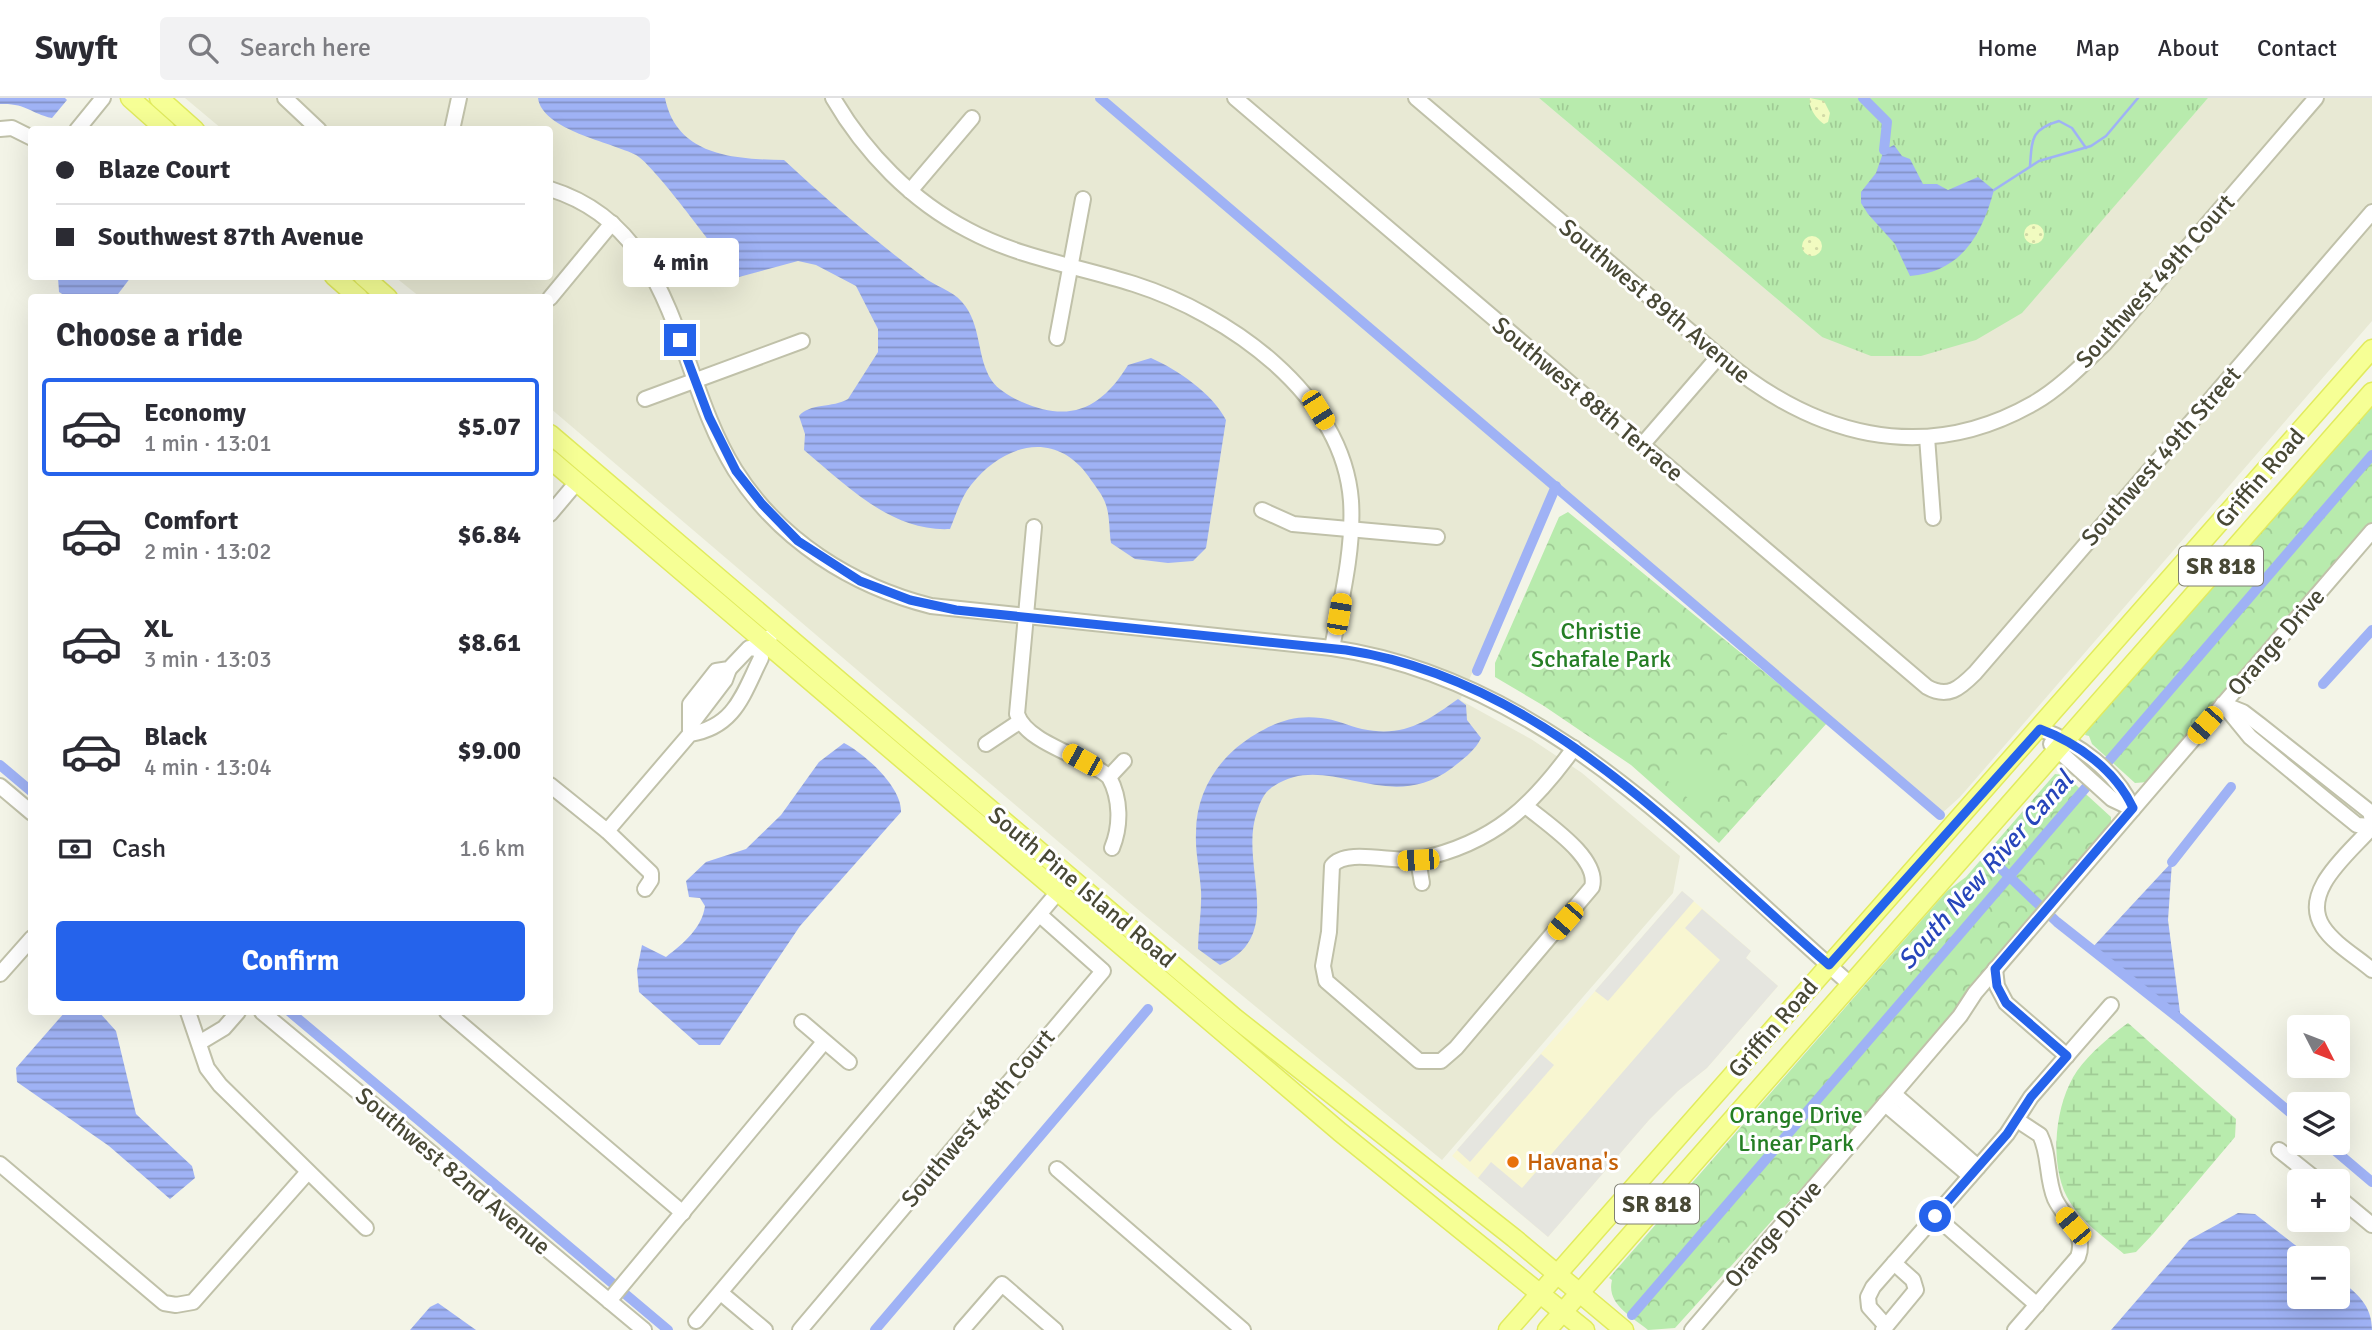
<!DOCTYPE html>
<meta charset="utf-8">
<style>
:root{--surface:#fff;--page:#f2f2f3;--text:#2b2b33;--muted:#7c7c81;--line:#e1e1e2;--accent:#2563eb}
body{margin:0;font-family:Signika,sans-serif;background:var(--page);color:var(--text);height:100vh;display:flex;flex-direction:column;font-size:26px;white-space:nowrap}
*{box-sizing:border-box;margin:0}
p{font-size:23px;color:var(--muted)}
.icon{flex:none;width:38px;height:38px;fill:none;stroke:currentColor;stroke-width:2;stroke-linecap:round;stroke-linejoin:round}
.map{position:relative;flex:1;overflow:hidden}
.sheet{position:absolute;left:28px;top:196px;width:525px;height:721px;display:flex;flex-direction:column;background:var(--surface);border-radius:7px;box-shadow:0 7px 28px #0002}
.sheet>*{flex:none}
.top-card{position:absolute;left:28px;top:28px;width:525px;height:154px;border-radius:7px;box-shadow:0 7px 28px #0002;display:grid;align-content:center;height:154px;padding:0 28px;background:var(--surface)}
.needle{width:46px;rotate:132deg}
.buttons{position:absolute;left:2287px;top:917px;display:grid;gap:14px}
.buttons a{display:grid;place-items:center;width:63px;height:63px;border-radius:7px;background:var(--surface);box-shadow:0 7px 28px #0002;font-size:35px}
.end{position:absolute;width:32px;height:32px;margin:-16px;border:9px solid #2563eb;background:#fff;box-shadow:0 0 0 4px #fff}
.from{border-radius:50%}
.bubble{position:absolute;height:49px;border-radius:7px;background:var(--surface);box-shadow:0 7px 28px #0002;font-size:23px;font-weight:700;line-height:49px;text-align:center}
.car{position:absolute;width:21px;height:42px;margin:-21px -10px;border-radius:9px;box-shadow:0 0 5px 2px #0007;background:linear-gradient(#f5c518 24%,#345 0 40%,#f5c518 0 76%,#345 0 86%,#f5c518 0)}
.top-card b{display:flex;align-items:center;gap:24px;height:66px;font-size:26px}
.top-card b+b{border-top:2px solid var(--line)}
.top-card i{width:18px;height:18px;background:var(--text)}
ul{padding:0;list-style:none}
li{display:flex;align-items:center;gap:21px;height:98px;margin:0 14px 10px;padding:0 14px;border:4px solid transparent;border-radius:7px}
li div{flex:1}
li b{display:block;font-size:26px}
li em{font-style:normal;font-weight:700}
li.selected{border-color:var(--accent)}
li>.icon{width:63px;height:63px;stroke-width:1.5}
h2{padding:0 28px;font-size:32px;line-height:84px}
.pay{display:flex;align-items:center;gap:18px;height:77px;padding:0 28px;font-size:26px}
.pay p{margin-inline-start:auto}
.cta{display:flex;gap:14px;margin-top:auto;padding:14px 28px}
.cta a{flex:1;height:80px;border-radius:7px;background:var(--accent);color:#fff;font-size:28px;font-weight:700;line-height:80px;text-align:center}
header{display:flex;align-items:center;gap:42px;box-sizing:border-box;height:98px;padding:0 35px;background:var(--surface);border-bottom:2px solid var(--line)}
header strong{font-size:33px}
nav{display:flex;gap:38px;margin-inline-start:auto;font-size:24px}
.search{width:490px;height:63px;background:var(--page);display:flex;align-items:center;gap:18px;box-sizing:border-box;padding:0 24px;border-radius:7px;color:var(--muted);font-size:26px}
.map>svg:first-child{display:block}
.residential{fill:#e8e9d4}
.commercial{fill:#f8f6d1}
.grass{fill:url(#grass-tufts)}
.wetland{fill:url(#wetland-marsh)}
.sand{fill:url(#sand-dots)}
.park{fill:url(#park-crowns)}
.garden{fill:#b8ebad}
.parking{fill:#e5e5df}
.water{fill:url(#water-rules)}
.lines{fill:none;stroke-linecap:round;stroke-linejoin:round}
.stream{stroke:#9fb2f5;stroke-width:2.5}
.canal{stroke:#9fb2f5;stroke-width:10}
.minor-casing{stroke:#c0c1a9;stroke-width:18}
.major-casing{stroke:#e1eb5e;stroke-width:21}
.minor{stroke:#fff;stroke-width:14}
.major{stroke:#f6ff95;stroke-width:18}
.route{stroke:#2563eb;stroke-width:9}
.food-dot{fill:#e8710a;stroke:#fff;stroke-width:2.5}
.labels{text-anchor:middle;stroke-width:6;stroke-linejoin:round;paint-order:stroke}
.shield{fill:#fff;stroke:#7f7f72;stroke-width:2}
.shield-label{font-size:23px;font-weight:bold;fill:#484835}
.street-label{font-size:24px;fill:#484835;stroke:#fff}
.park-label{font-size:24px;fill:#257e24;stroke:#fff}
.food-label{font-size:24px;fill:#c56008;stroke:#fff;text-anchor:start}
.water-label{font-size:26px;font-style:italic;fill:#2745bb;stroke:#fff}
</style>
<header>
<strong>Swyft</strong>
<div class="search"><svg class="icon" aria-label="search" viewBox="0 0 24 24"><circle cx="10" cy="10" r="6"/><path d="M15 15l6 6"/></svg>Search here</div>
<nav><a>Home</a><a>Map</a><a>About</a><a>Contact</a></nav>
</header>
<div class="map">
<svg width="2372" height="1232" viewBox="0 0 2372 1232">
<defs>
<pattern id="grass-tufts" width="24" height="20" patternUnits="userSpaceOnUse" patternTransform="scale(1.75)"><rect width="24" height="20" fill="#b8ebad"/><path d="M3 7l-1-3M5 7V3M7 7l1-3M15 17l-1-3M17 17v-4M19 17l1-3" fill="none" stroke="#a0cb95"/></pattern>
<pattern id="wetland-marsh" width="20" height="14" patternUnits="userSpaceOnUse" patternTransform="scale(1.75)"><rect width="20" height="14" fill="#b8ebad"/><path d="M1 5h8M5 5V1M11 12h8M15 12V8" fill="none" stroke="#a0cb95"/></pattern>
<pattern id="sand-dots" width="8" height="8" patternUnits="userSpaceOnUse" patternTransform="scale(1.75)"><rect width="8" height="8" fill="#f1fbc0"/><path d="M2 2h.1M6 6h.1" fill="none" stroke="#d0d9a6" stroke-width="1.8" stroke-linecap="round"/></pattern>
<pattern id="park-crowns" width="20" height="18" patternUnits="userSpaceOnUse" patternTransform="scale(1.75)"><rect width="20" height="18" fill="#b8ebad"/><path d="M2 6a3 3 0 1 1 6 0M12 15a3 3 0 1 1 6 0" fill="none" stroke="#a0cb95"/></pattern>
<pattern id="water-rules" width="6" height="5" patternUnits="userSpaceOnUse" patternTransform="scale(1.75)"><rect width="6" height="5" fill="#9fb2f5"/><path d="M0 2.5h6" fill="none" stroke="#8493c7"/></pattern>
</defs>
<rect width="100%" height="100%" fill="#f3f4e7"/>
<polygon class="residential" points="185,0 1539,0 1822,239 2021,215 2208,0 2372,0 2372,223 1960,699 1940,717 1556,388 1460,602 1531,641 1582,675 1680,758 1673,795 1442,1062 1142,815 550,310 550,200 420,199 395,179 550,178 550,32 222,31"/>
<polygon class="commercial" points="1682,793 1751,853 1746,860 1778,888 1707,970 1678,993 1649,1022 1548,1139 1452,1058"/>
<polygon class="grass" points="1539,0 2208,0 2022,215 1976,242 1921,258 1871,258 1822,239"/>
<path class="wetland" d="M 2128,925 L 2236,1021 L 2235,1039 L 2153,1136 L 2136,1154 L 2124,1156 C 2104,1139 2080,1123 2067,1099 C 2049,1064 2055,1005 2077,973 C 2090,955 2110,938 2128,925 Z"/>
<g class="sand">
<path d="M 1810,0 L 1824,3 L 1830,15 L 1828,24 L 1824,26 C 1816,21 1808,9 1810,0 Z"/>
<circle cx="2034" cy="136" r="10"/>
<circle cx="1812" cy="148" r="10"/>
</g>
<g class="park">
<polygon points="2372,305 2372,427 2148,684 2135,685 2092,646 2089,638 2085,637 2087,632"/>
<polygon points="1568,414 1827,625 1719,745 1631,667 1544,608 1495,579 1495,565 1559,419"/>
<path d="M 2055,676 L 2065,677 L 2111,719 L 2111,728 L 1826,1063 L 1675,1230 L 1648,1232 C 1631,1218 1606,1206 1612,1182 L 1609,1180 L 1947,793 L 1966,779 Z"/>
</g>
<g class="garden">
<polygon points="1728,635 1750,654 1739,667 1717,648"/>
<polygon points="1683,652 1725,688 1703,713 1661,677"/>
</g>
<g class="parking">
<polygon points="1682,793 1694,803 1608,903 1595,893"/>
<polygon points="1702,811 1751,853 1746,860 1778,888 1707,970 1678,993 1649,1022 1548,1139 1478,1080 1491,1064 1522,1090 1720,862 1685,830"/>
<polygon points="1541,956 1554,967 1470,1064 1457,1052"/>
</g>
<g class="water">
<path d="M 0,0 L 65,0 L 67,2 L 52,20 C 29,15 27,5 0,6 Z"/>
<path d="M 538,0 L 665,0 C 677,59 736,61 784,62 C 828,103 874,142 922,178 C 934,188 952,192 962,204 C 982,226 976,259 992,283 C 998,292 1013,300 1022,304 C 1070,325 1101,311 1128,267 L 1151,260 C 1178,272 1212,295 1226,322 L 1206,450 L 1193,463 L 1168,465 L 1135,461 L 1111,445 C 1109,433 1110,419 1106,407 C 1103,397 1095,388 1089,379 C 1055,331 1003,346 971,387 C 961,399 956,417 950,431 C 891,434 846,387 804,352 L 805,336 L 799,318 C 809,305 833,310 848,301 L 878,254 L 878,231 L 856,188 L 816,167 L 798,163 L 739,179 L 712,158 L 713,148 C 700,131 651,65 636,57 C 611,44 542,32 538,0 Z"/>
<path d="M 1894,47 L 1902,58 L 1910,61 L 1923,86 L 1937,86 L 1948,92 L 1978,79 L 1994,92 C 1982,137 1961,174 1910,178 L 1895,146 L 1868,116 L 1861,105 L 1861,94 L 1876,75 L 1884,52 Z"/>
<polygon points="58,179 58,178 131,179 115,200 67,199 59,194"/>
<path d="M 1458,601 L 1466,607 L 1467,622 L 1481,640 C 1475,653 1463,661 1452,670 C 1386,719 1329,652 1274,688 C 1264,694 1260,704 1257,714 C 1238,766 1288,838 1220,867 L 1198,851 C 1198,832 1202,813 1201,793 C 1200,774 1195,754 1196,735 C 1196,692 1220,657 1256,636 C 1278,623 1296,617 1321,620 C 1335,621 1349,628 1362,631 C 1404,640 1427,623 1458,601 Z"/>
<path d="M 844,645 C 865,656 902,689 901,714 L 800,828 L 720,947 L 699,947 L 639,894 L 637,872 L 642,847 L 666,859 C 684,845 702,830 705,808 L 700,800 L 689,799 L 686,783 L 706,764 L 746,751 L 781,717 L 819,664 Z"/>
<polygon points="2172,764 2168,822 2181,922 2091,851"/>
<polygon points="65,914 99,914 116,933 136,1016 192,1068 195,1080 170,1101 109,1048 17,984 16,970"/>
<path d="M 2238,1115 L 2255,1116 L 2312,1160 L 2300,1160 L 2300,1199 L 2338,1199 L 2338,1181 C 2357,1195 2372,1207 2372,1232 L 2111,1232 L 2189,1142 Z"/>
<polygon points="438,1205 476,1232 410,1232 430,1209"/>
</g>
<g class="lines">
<g class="stream">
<path d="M 2030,68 C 2032,41 2031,31 2059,23 L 2072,30 L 2086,50"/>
<polyline points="1994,92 2039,63 2091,48 2106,38 2138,0"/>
</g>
<g class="canal">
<polyline points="1100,0 1940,717"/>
<polyline points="1863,0 1887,24 1884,52"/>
<polyline points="1477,573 1556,388"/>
<polyline points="2323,586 2372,532"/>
<polyline points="0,667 32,694"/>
<polyline points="1992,762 2057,824 2181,922 2300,1023"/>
<polyline points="2172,764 2231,689"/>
<polyline points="290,914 668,1232"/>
<polyline points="2326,1045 2372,1084"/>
<polyline points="1632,1217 2372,357"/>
<polyline points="875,1232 1148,911"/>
</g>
<defs>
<g id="minor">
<polyline points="285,0 319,32"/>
<path d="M 833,0 C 865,55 912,103 968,132 C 1020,160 1078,168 1134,186 C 1228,216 1343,296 1351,403 C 1354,452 1341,503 1332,550"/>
<path d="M 1235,0 L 1927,589 C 1948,601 1960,590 1975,575 L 2372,114"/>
<path d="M 1416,0 L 1719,258 C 1812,337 1922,369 2034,305 C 2060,290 2082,267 2104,246 L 2316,0"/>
<polyline points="0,31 12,30 32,40"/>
<polyline points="77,32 103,0"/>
<polyline points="452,32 459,0"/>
<path d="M 550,91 C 679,131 674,274 735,372 C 779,442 852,488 931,508 L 1332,550 C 1546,581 1695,751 1850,886"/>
<polyline points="910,93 972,20"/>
<polyline points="550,200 612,125"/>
<polyline points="1057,240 1083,101"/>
<polyline points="645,301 802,243"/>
<polyline points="1927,339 1933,420"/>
<polyline points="1642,347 1719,258"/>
<polyline points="1262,412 1293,426 1437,439"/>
<polyline points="550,416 577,384"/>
<path d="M 1034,429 L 1017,616 C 1027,646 1086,658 1109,679 C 1121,701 1121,728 1112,750"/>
<polyline points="2223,606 2250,639 2325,701 2357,727 2372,728"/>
<polyline points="2223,606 2243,614 2260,627 2370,714 2372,722"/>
<polyline points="690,628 725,582 729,571"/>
<path d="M 2040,631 C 2078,645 2116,673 2133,711"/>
<polyline points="690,636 690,606 716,573 729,571 749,550 760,551"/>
<polyline points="986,646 1019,624"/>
<polyline points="2051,646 2112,701 2133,711"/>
<polyline points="1109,679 1124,663"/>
<polyline points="550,687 607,733 651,775 651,782 645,791"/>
<polyline points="0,688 32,715"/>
<path d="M 1527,709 C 1547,726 1600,760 1592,789 L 1456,950 L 1441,963 L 1419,963 L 1326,883 L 1323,868 L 1329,834 L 1332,768 C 1346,749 1397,766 1420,761 C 1494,745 1532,708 1574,650"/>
<path d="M 2372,729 C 2351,754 2299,793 2323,829 C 2334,846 2357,859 2372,872"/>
<path d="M 607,733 L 690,636 C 735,629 743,596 761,560 L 760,551 L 770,539"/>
<polyline points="1418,762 1422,785"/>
<polyline points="1995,871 1997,888 2006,905 2067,958"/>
<polyline points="0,876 32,840"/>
<polyline points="188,914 207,970 220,987 366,1130"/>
<polyline points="262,914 644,1232"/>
<polyline points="447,914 683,1115"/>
<polyline points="802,924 849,964"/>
<polyline points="199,945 224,930 238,914"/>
<polyline points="1894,996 1978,1069"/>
<polyline points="1885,1006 1970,1078"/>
<polyline points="2279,1052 2318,1083"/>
<polyline points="0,1066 164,1205 176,1207 193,1204 307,1075"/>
<polyline points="1057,1071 1243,1232"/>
<polyline points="2338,1099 2372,1127"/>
<polyline points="1935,1118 2037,1207"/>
<polyline points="721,1195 765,1232"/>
<polyline points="609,1203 824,944"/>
<polyline points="696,1223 1058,794"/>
<polyline points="1886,1228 1869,1209 1868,1199 1873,1189 2007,1036 2031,999 2111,907"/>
<polyline points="800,1232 1103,873 1040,817"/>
<polyline points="962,1232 1002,1186 1055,1232"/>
<polyline points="1692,1232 1960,918 1975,895 2372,433"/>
<polyline points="1883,1232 1916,1192 1913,1182 1894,1165"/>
<path d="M 2015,1232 L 2078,1159 C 2087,1134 2065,1122 2055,1101 C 2046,1080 2050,1057 2040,1037 L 2017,1022"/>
</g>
<g id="major">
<polyline points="130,0 166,32"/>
<polyline points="159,0 195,32"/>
<polyline points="334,178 359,200"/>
<polyline points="363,178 388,200"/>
<polyline points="550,336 1235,920 1514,1140 1624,1232"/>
<polyline points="550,361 1340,1034 1585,1232"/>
<polyline points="1508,1232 2372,251"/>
<polyline points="1547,1232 2372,294"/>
</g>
</defs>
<use href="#minor" class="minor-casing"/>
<use href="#major" class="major-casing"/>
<use href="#minor" class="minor"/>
<use href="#major" class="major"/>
</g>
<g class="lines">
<path class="route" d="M 680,242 L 709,319 L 736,373 L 762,406 L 798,443 L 860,483 L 910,502 L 956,512 L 1346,552 C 1545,582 1685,743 1829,867 L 2040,631 C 2078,645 2116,673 2133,710 L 1995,871 L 1997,888 L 2006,905 L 2067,958 L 2031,999 L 2007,1036 L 1935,1118"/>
</g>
<circle class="food-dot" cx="1513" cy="1064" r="7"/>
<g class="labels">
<g class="shield">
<rect x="2179" y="448.5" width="84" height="39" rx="5"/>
<rect x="1615" y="1086.5" width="84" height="39" rx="5"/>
</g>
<g class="shield-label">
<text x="2221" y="476">SR 818</text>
<text x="1657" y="1114">SR 818</text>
</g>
<g class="street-label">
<text transform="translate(2155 183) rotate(-48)" y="8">Southwest 49th Court</text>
<text transform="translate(1655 203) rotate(40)" y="8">Southwest 89th Avenue</text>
<text transform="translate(1588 301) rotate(40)" y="8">Southwest 88th Terrace</text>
<text transform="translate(2161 358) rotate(-49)" y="8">Southwest 49th Street</text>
<text transform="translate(2260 380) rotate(-49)" y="8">Griffin Road</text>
<text transform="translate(2276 544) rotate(-49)" y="8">Orange Drive</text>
<text transform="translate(1082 789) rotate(40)" y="8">South Pine Island Road</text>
<text transform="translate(1773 930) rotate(-49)" y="8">Griffin Road</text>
<text transform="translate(978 1020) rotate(-50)" y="8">Southwest 48th Court</text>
<text transform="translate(453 1073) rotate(40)" y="8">Southwest 82nd Avenue</text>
<text transform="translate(1773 1136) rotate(-49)" y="8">Orange Drive</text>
</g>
<g class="park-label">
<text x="1601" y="541">Christie<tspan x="1601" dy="28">Schafale Park</tspan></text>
<text x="1796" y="1025">Orange Drive<tspan x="1796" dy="28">Linear Park</tspan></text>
</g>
<g class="food-label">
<text x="1527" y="1072">Havana's</text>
</g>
<g class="water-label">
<text transform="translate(1985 772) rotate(-49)" y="9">South New River Canal</text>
</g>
</g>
</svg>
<div class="buttons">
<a><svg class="needle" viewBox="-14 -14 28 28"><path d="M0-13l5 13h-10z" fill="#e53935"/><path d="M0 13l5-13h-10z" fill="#7c7c81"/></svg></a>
<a><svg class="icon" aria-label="layers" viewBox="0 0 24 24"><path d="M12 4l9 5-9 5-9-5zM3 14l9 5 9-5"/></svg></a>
<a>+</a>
<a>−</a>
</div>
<i class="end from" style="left:1935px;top:1118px"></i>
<i class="end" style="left:680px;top:242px"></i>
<div class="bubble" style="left:623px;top:140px;width:116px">4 min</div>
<i class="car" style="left:1318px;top:312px;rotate:148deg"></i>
<i class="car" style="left:1339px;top:516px;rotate:10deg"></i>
<i class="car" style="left:2205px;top:627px;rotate:221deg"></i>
<i class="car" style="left:1082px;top:662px;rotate:299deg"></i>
<i class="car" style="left:1418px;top:762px;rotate:267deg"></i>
<i class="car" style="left:1565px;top:823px;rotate:221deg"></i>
<i class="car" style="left:2073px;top:1128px;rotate:320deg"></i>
<div class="top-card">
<b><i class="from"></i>Blaze Court</b>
<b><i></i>Southwest 87th Avenue</b>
</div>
<section class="sheet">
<h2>Choose a ride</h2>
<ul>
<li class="selected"><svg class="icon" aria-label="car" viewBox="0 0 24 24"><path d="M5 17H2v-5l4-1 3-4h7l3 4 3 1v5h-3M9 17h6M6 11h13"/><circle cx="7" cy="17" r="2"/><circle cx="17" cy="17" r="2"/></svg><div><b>Economy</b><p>1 min · 13:01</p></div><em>$5.07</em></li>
<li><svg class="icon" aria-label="car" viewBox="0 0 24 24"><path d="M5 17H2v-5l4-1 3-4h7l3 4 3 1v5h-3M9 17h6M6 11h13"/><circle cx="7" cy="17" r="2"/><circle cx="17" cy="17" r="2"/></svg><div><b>Comfort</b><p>2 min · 13:02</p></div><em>$6.84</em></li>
<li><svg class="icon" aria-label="car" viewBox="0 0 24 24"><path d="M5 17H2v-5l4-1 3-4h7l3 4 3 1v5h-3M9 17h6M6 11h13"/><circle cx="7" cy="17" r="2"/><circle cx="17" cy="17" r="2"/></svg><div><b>XL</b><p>3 min · 13:03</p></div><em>$8.61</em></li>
<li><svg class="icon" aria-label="car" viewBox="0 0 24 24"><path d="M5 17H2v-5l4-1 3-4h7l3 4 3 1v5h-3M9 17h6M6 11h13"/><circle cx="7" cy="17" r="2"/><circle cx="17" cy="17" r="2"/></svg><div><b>Black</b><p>4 min · 13:04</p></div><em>$9.00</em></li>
</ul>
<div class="pay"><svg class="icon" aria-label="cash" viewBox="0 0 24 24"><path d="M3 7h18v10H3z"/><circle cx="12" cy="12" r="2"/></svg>Cash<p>1.6 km</p></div>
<div class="cta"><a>Confirm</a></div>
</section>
</div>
